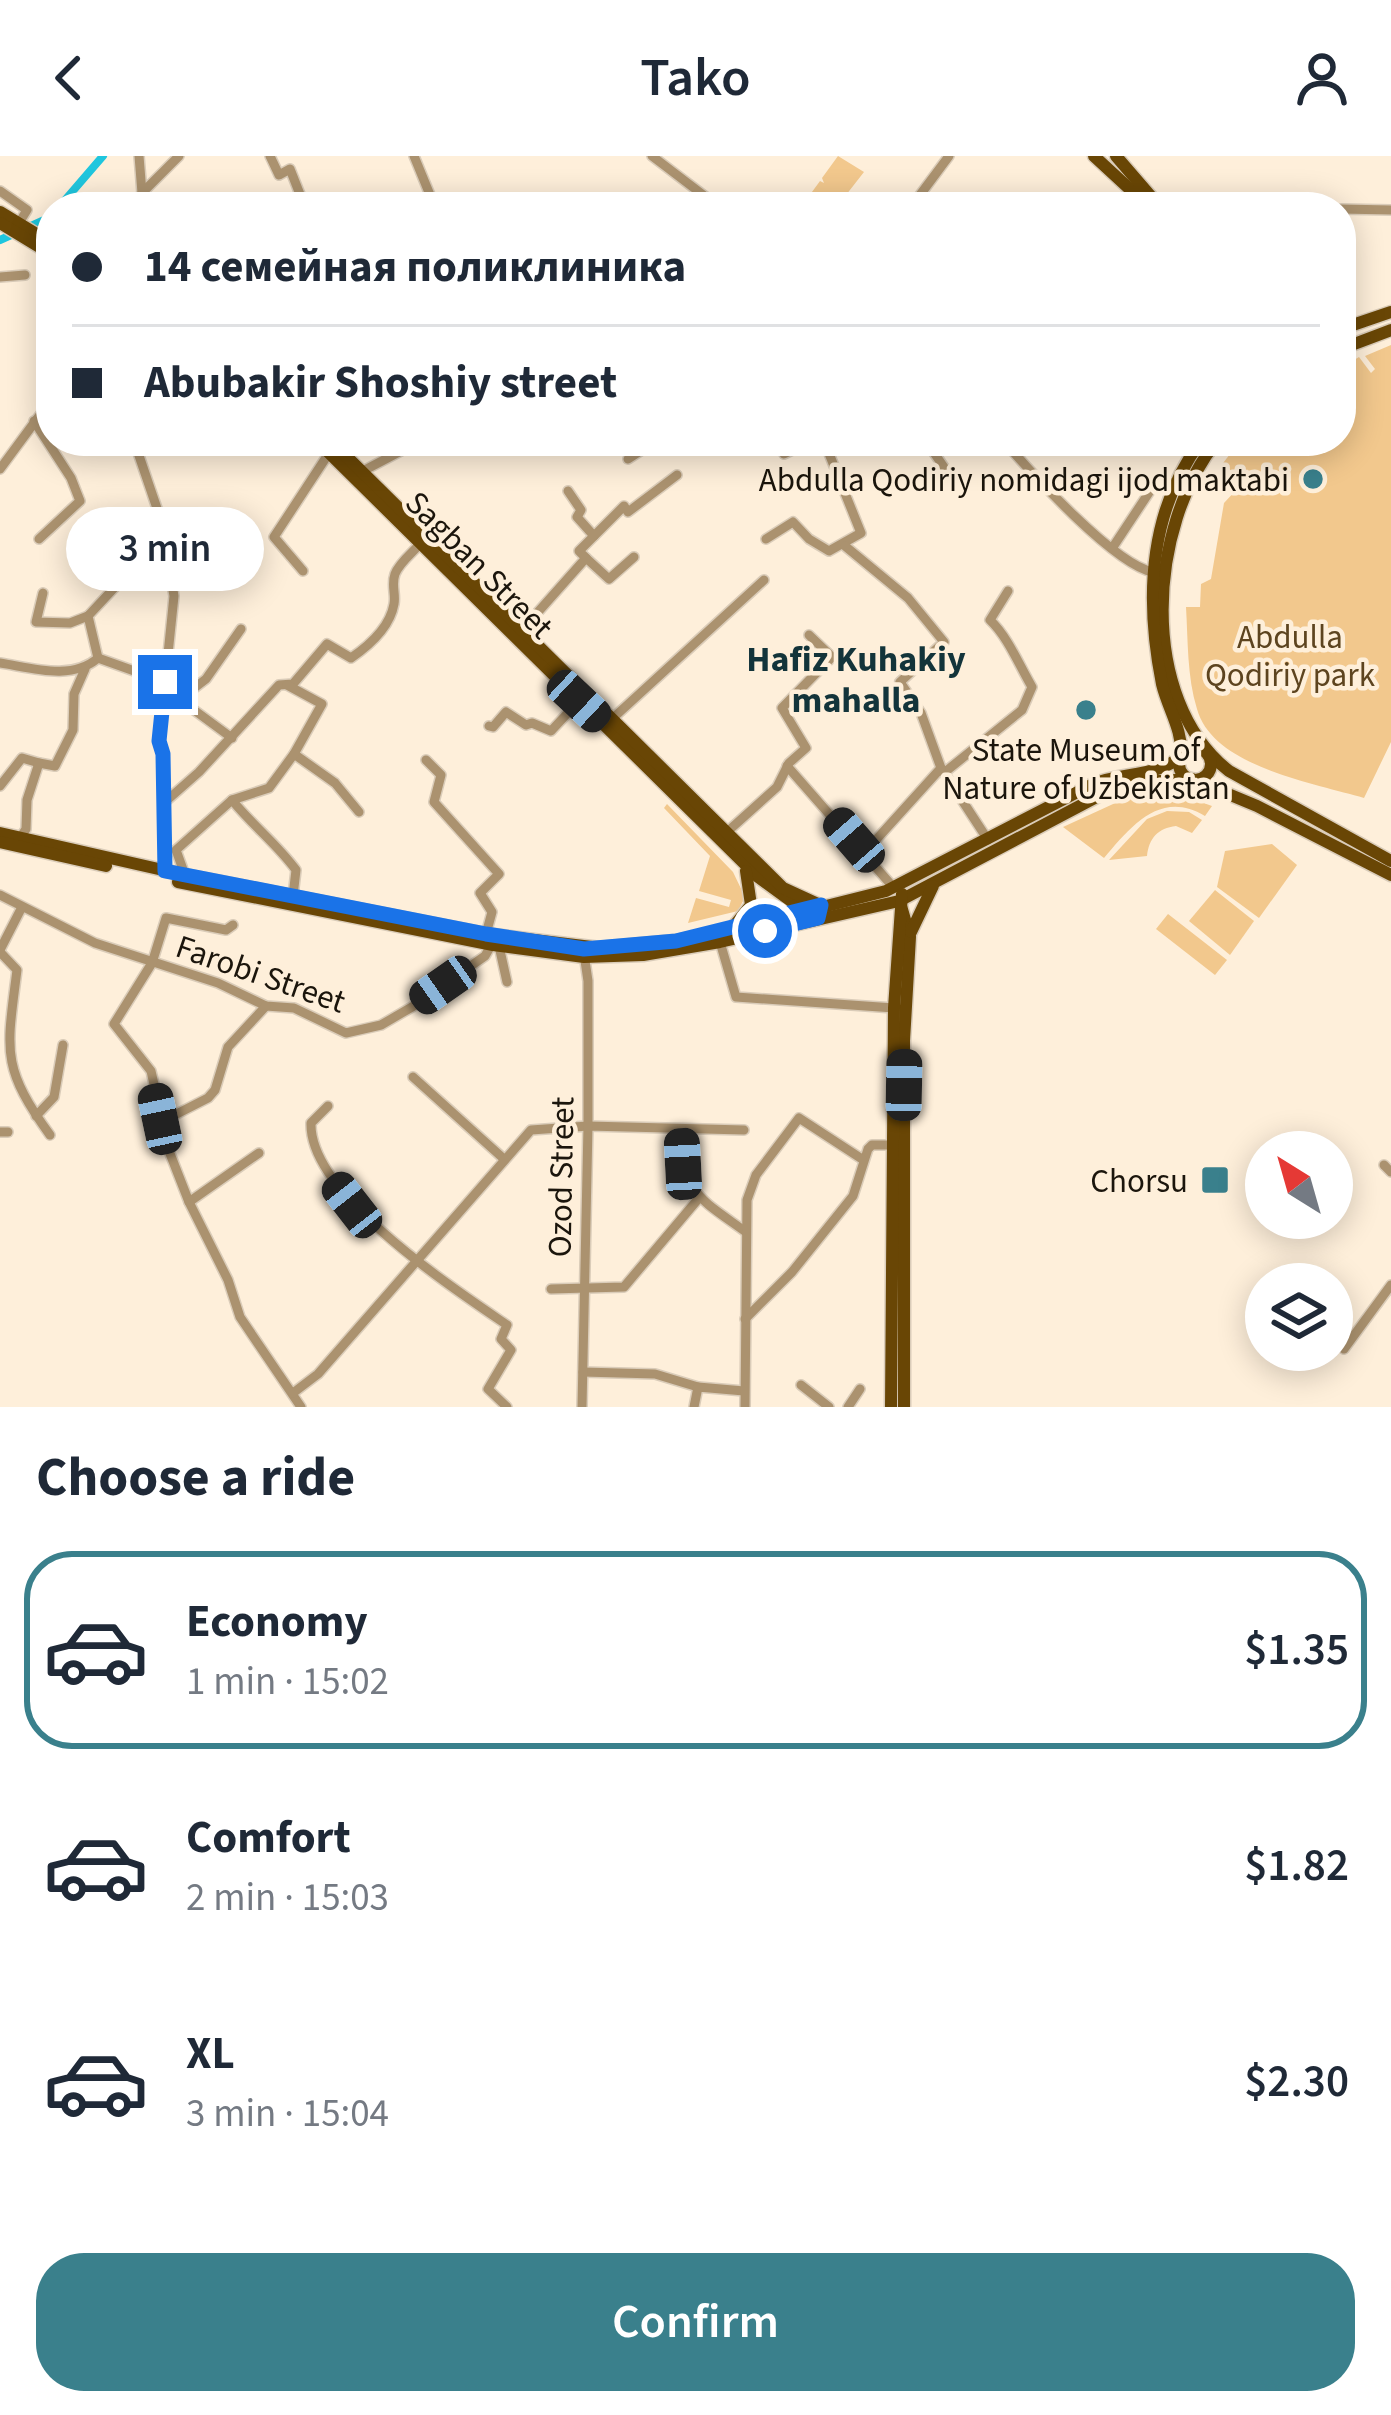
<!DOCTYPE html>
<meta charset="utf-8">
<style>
:root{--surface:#fff;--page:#f2f2f3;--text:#1f2937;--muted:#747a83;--line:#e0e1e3;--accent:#3a808c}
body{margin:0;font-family:"Source Sans 3",sans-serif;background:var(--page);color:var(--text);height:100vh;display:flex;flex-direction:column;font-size:45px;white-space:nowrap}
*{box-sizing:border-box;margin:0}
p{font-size:39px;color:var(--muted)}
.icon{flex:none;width:66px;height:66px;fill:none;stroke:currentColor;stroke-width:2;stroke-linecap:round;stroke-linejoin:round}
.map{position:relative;height:1251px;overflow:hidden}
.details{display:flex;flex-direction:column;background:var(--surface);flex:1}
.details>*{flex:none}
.top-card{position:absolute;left:36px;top:36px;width:1320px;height:264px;border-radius:48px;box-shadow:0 6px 30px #0003;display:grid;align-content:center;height:264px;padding:0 36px;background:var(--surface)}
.needle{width:78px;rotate:323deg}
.tools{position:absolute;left:1245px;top:975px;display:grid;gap:24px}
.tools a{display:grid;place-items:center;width:108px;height:108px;border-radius:50%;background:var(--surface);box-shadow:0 6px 30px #0003;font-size:60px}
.end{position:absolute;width:54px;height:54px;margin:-27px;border:15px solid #1a73e8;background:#fff;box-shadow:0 0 0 6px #fff}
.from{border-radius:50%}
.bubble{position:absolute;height:84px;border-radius:42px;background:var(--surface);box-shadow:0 6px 30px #0003;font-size:39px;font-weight:600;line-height:84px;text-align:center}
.car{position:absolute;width:36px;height:72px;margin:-36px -18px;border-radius:15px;box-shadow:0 0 9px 3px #0007;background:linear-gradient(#222 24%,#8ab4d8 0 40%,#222 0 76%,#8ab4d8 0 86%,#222 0)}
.top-card b{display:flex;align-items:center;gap:42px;height:114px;font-size:45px}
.top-card b+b{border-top:3px solid var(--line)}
.top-card i{width:30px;height:30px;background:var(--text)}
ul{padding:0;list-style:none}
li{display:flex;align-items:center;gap:36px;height:198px;margin:0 24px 18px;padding:0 12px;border:6px solid transparent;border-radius:48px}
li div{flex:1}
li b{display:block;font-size:45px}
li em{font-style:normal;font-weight:600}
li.selected{border-color:var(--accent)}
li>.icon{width:108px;height:108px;stroke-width:1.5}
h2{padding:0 36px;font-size:54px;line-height:144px}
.button{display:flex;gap:24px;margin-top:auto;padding:24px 36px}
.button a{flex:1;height:138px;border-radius:48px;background:var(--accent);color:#fff;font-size:48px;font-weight:600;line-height:138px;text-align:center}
header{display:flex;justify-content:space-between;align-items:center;height:156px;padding:0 36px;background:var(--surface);font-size:54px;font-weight:600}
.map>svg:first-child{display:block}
.green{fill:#f2c88d}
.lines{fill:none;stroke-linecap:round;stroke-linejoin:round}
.canal{stroke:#1fc6de;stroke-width:8}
.minor-casing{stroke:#daccb9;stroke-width:12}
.major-casing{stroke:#daccb9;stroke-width:15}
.minor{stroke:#ab926f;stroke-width:9}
.major{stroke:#694605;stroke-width:12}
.route{stroke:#1a73e8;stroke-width:15}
.poi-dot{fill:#3a808c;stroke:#feefda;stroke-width:4.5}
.labels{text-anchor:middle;stroke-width:9;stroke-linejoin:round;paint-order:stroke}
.poi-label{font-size:33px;fill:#1b150c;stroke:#feefda;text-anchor:end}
.street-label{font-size:33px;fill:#1b150c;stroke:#feefda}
.park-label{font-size:33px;fill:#5d441f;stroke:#feefda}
.neighbourhood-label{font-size:36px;font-weight:bold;fill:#13343a;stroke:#feefda}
</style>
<header><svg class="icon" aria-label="back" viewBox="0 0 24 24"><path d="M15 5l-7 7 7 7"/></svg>Tako<svg class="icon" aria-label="person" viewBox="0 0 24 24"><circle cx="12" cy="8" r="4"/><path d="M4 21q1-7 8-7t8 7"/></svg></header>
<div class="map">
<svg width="1391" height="1251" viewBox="0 0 1391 1251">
<rect width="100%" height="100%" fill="#feefda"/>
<g class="green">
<polygon points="838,0 864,16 846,39 842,38 838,51 801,51 820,25 824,27 822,22"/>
<path d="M 1391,189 L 1391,586 L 1364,642 C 1314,627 1213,611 1197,553 C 1187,521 1188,484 1186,451 L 1200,451 L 1201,428 L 1211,423 L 1224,347 L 1237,333 L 1220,311 L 1240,285 L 1276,285 L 1279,289 L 1285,285 L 1341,285 L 1341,240 L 1346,236 L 1341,230 L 1341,212 L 1359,201 L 1371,217 L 1375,213 L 1365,200 Z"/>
<path d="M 1173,636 L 1212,650 L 1205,660 C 1161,633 1131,670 1104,702 L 1063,671 L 1124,643 Z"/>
<polygon points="667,648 733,716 745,741 738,755 688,767 696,742 729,751 731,744 699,735 710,700 664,652"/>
<path d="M 1167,655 L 1189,656 L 1202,664 L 1192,677 L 1176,670 C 1158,672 1149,682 1147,700 L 1109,704 L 1147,663 Z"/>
<polygon points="1272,688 1297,709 1259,762 1217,731 1225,695"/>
<polygon points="1215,734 1254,765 1230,799 1189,765"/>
<polygon points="1168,758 1227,804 1215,819 1156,773"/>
</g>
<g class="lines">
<g class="canal">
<polyline points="59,51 103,0"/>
<polyline points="0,84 51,61"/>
</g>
<defs>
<g id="minor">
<polyline points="139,0 142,37"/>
<polyline points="270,0 279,19 290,13 305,51"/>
<polyline points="414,0 435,51"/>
<polyline points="652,0 719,51"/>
<polyline points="0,35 27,54 19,67"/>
<polyline points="134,51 142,37 179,0"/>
<polyline points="471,51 496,45"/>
<polyline points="911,51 949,0"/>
<polyline points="1341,53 1391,54"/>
<polyline points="0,121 25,119"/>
<polyline points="34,265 71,322 80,345 39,383"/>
<polyline points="134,285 161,364 174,440 159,585 163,599 165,715"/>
<polyline points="926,285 950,320"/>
<path d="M 1004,285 C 1031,317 1115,409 1153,416"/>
<polyline points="91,288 98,285"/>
<polyline points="784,298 811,285"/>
<polyline points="628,303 656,285"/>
<polyline points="0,313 51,244"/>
<polyline points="361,316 420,285"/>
<polyline points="568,335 581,354 577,361 594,380"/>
<polyline points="766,383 793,366 809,383 829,395 861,377 824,285"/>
<polyline points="845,390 908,442 944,486 900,526 921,557 941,612 988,684"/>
<polyline points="1113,391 1152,332 1163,323 1179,331"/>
<polyline points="586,402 609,423 634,401"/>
<polyline points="95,414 116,430 88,460 98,502"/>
<polyline points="303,415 274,381 329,297"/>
<polyline points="43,437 36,466 70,467 88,460"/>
<polyline points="522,474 586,402 579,395 624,350 628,356 677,319"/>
<path d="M 0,507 C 32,512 72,525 98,502 L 165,526"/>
<polyline points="175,540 232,582"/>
<polyline points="180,543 206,523 241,473"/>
<polyline points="612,563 764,424"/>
<polyline points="489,570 493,571 506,556 526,569 532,567 551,575 579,545"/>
<polyline points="294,598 335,627 359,656"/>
<polyline points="426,604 441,619 434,646 499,718 480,737 492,756 486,778"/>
<polyline points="787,610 894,732"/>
<path d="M 945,616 L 1022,554 L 1032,531 C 1019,509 1008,481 990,464 L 1008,435"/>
<polyline points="0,630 22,602 39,607"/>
<path d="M 232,644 C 252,669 277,688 296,714 L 293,740"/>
<path d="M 165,646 L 199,616 L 279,529 L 293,528 L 327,488 L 351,502 C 370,489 390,471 394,448 C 396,438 391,429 395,418 C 399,407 412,397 420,388"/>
<polyline points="727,676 777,631 789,607 806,592 782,552 832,501 809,479"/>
<polyline points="20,682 26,673 27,644 39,607 55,610 73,574 74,538 85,513"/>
<polyline points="865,696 941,612"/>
<polyline points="185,719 176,694 232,644 269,632 294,598 322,548 287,529"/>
<polyline points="0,739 95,787 218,827 266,850 294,852 346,877 381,869 412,851 485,800 493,786"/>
<polyline points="233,769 226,774 166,762 152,807 114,868 151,915 169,995 189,1046 228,1124 240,1161 301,1251"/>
<polyline points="720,786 736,841 894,852"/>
<polyline points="499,790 507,826"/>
<polyline points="0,794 22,751"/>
<path d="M 0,796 L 17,814 C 7,894 0,910 50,979"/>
<polyline points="413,921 504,1003"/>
<path d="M 328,950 L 311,967 C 309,1038 453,1132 507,1169 L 501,1183 L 511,1194 L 488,1233 L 507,1251"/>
<polyline points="36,960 54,941 63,889"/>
<polyline points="161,966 208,942 215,934 228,891 266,850"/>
<path d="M 681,974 C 685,1039 696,1040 746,1076"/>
<polyline points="0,976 8,976"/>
<polyline points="1384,1009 1391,1016"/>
<polyline points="189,1046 259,997"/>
<polyline points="551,1133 624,1131 699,1042"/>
<polyline points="745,1163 792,1116 853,1040 868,993 872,989 893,989"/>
<polyline points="1344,1193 1391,1129"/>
<polyline points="583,1216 655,1218 698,1231"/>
<polyline points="801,1229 829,1251"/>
<polyline points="293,1237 318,1218 531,974 588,970 744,974"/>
<polyline points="582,1251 588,970 588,825 584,798"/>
<polyline points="694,1251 698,1231 744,1235"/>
<polyline points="745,1251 747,1044 756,1019 799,962 862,1003"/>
<polyline points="848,1251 860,1233"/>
</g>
<g id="major">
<polyline points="1094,0 1146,48"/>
<polyline points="1116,0 1160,51"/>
<polyline points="0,56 51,87"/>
<polyline points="0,67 51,98"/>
<polyline points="1341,173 1391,156"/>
<polyline points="1341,193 1391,174"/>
<polyline points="317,285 758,721 806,756"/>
<polyline points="331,285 783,732 820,749"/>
<path d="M 1217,285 C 1148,369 1137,543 1229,615 L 1391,705"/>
<circle cx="1195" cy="608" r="16"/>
<path d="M 0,677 L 185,719 L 486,778 L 600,792 L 675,785 L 723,776 L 886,735 L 1093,628 C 1122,616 1158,621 1181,600 C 1183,574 1168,553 1162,528 C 1145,443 1148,356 1201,285"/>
<polyline points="0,686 106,710"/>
<polyline points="178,726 493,789 584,801 643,799 720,786 899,745 1108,635 1143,626 1192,623 1257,650 1391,719"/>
<polyline points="901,750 910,781 904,885 904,1251"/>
<polyline points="734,770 751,749 746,715"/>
<polyline points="911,776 933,730"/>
<polyline points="891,1251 894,852 902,738"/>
</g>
</defs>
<use href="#minor" class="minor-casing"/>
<use href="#major" class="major-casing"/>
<use href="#minor" class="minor"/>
<use href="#major" class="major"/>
</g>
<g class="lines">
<polyline class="route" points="165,526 159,585 163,598 165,715 486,778 584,793 676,785 821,749 818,762 765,775"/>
</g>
<g class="poi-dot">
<circle cx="1313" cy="323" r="12"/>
<circle cx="1086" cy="554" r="12"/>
<rect x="1200" y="1009" width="30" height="30" rx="6"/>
</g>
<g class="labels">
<g class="poi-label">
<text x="1289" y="335">Abdulla Qodiriy nomidagi ijod maktabi</text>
<text x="1086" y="605" text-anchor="middle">State Museum of<tspan x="1086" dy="38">Nature of Uzbekistan</tspan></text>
<text x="1188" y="1036">Chorsu</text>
</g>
<g class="street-label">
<text transform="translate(480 408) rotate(45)" y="12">Sagban Street</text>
<text transform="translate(261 817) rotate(19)" y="12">Farobi Street</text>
<text transform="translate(560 1021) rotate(-89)" y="12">Ozod Street</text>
</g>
<g class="park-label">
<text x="1290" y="492">Abdulla<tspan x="1290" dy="38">Qodiriy park</tspan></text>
</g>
<g class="neighbourhood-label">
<text x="856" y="515">Hafiz Kuhakiy<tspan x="856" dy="41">mahalla</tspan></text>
</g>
</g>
</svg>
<div class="tools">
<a><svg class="needle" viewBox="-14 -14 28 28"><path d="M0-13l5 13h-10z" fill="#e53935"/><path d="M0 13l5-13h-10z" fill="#747a83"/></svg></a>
<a><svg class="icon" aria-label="layers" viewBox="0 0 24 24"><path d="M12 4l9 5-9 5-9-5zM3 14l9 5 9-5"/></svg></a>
</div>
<i class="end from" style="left:765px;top:775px"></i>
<i class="end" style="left:165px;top:526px"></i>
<div class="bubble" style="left:66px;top:351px;width:198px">3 min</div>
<i class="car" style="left:579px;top:545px;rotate:133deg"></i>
<i class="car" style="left:854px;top:684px;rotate:319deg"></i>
<i class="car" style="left:443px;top:829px;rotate:235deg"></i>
<i class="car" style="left:904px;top:929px;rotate:1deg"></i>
<i class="car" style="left:160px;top:963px;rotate:348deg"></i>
<i class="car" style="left:683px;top:1008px;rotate:357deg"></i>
<i class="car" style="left:352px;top:1049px;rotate:322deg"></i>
<div class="top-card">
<b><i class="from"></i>14 семейная поликлиника</b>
<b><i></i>Abubakir Shoshiy street</b>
</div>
</div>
<section class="details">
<h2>Choose a ride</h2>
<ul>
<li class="selected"><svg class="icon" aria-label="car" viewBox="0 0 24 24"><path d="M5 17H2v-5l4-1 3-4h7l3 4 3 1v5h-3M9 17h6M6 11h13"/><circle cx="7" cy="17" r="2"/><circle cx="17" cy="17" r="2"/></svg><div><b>Economy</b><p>1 min · 15:02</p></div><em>$1.35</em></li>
<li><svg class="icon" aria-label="car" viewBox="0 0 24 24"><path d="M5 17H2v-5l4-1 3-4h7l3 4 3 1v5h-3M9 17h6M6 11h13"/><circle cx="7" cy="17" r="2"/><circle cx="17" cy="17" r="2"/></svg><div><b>Comfort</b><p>2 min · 15:03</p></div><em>$1.82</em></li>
<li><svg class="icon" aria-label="car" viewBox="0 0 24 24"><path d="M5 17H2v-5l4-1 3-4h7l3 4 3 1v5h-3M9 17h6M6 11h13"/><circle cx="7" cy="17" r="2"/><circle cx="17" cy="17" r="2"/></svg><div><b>XL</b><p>3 min · 15:04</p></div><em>$2.30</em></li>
</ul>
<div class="button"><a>Confirm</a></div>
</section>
